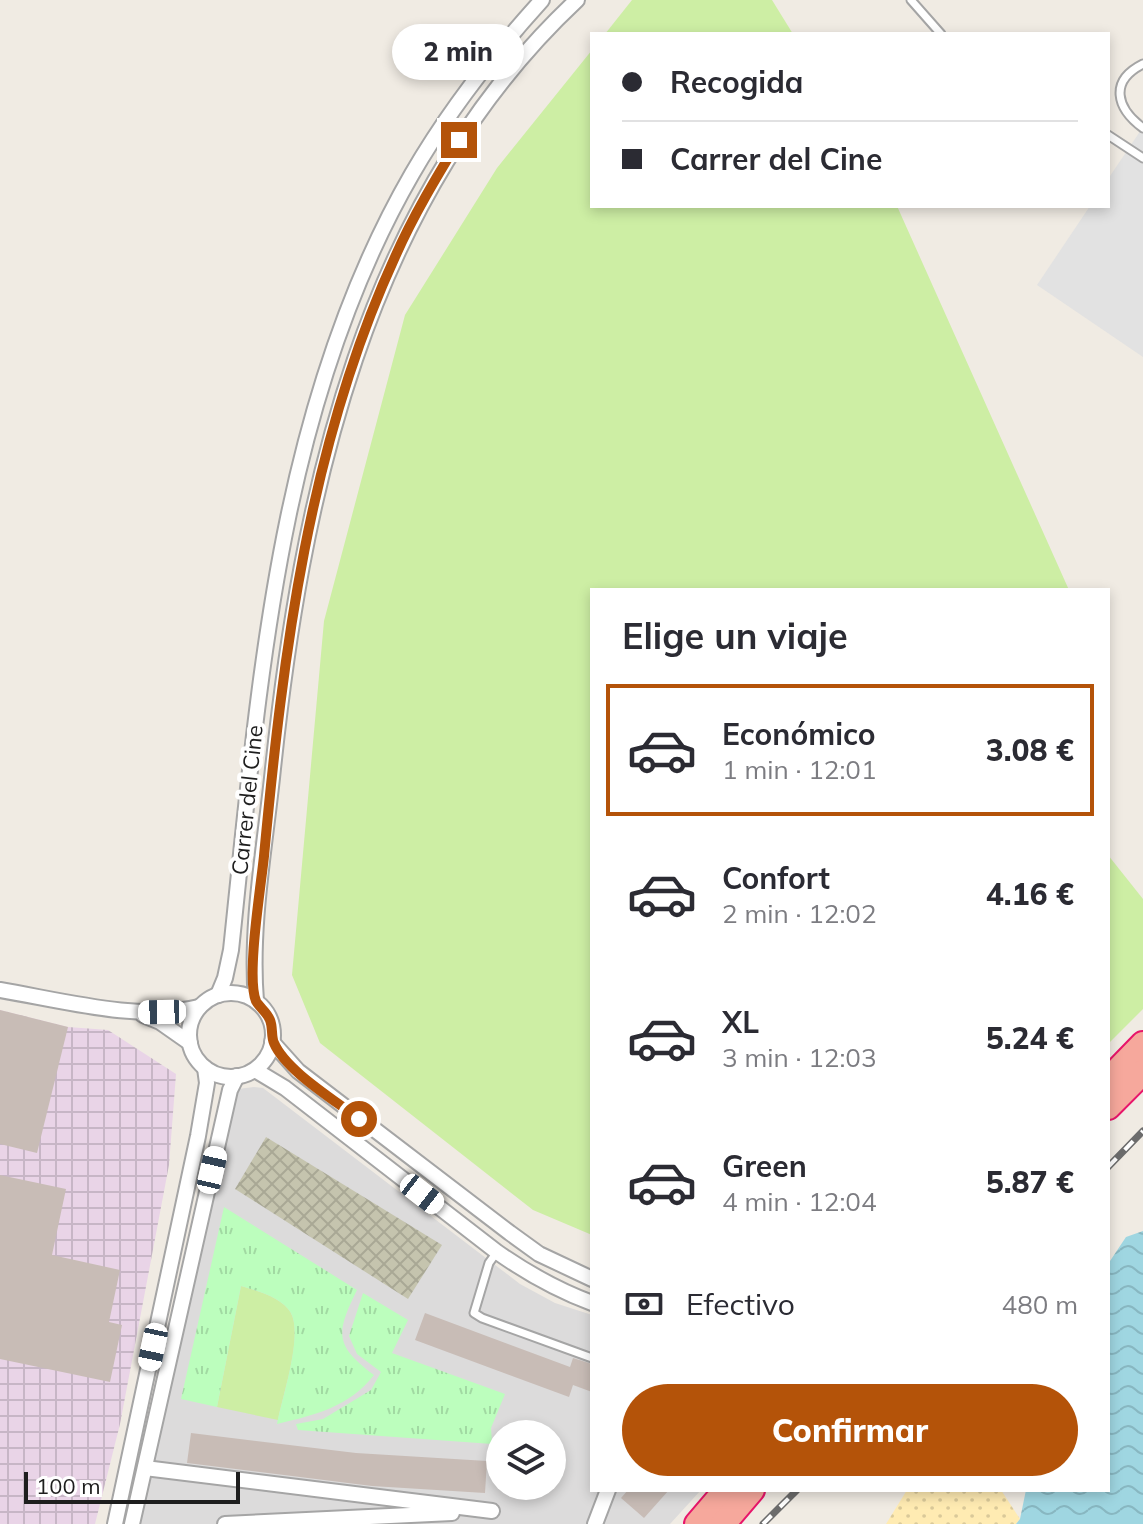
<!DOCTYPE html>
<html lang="es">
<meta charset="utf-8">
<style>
:root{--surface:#fff;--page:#f7f7f7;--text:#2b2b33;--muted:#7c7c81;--line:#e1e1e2;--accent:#b45309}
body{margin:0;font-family:Mulish,sans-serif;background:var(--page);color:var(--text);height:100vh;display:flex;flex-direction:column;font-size:30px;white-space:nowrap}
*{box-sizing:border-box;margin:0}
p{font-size:26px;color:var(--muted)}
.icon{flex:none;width:44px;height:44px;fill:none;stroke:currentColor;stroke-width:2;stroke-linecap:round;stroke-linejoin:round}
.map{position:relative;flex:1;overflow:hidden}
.side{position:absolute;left:590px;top:588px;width:520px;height:904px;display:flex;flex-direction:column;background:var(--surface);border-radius:0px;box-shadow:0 4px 12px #0003}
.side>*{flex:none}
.hud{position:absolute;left:590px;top:32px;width:520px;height:176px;border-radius:0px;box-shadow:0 4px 12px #0003;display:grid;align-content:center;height:176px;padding:0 32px;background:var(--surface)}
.tools{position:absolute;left:486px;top:1420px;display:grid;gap:16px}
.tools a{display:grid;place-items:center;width:80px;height:80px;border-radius:50%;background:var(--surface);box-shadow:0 4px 12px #0003;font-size:40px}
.scale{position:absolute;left:24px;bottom:20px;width:216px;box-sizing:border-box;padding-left:8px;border:4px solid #1e1e1e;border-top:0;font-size:22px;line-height:28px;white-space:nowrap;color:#1e1e1e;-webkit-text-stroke:6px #fff;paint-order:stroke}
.end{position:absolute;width:36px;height:36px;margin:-18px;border:10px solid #b45309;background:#fff;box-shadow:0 0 0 4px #fff}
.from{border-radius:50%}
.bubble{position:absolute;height:56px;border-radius:28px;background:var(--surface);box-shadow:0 4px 12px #0003;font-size:26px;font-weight:800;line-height:56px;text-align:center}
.car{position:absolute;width:24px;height:48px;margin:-24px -12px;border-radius:10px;box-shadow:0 0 6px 2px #0007;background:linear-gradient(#fff 24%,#345 0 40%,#fff 0 76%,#345 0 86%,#fff 0)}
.hud b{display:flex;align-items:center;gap:28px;height:76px;font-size:30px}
.hud b+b{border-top:2px solid var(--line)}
.hud i{width:20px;height:20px;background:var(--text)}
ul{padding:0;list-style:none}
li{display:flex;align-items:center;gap:24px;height:132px;margin:0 16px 12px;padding:0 16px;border:4px solid transparent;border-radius:0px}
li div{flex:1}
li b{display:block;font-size:30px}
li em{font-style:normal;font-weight:800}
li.selected{border-color:var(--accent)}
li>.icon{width:72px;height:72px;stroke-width:1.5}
h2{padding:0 32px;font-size:36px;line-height:96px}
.pay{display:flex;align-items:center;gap:20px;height:88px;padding:0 32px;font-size:30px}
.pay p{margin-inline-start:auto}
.action{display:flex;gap:16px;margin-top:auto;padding:16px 32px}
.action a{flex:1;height:92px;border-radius:48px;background:var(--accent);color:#fff;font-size:32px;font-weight:800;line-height:92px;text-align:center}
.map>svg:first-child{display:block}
.residential{fill:#dcdbdb;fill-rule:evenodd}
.industrial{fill:url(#industrial-grid)}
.construction{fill:url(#construction-cross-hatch)}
.grass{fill:#cdeea4}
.sand{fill:url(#sand-dots)}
.park{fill:url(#park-tufts)}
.parking{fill:#e2e2e2}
.water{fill:url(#water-waves)}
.building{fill:#c8bcb6}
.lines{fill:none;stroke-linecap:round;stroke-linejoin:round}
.service-casing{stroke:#a5a5a5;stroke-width:11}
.minor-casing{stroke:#a5a5a5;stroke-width:18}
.trunk-casing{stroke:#e8156a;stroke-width:28}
.service{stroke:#fff;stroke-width:7}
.minor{stroke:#fff;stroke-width:14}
.trunk{stroke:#f6a89c;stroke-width:24}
.rail-casing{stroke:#6c6c6c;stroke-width:7}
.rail{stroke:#fff;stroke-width:4;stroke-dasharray:12;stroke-linecap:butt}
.route{stroke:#b45309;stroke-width:10}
.labels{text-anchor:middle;stroke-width:8;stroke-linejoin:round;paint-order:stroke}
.street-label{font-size:22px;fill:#1e1e1e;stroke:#fff}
</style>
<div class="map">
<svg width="1143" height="1524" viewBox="0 0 1143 1524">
<defs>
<pattern id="industrial-grid" width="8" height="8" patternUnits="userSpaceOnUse" patternTransform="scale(2)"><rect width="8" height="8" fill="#e9d4e7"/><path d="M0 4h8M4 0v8" fill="none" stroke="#c7b6c6"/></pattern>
<pattern id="construction-cross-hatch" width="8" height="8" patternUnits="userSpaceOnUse" patternTransform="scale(2)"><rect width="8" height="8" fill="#c5c4ae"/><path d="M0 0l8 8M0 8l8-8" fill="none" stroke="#a9a895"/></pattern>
<pattern id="sand-dots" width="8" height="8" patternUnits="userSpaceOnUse" patternTransform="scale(2)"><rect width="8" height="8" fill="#ffebb2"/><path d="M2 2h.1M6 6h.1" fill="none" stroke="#dac999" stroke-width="1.8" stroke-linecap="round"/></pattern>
<pattern id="park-tufts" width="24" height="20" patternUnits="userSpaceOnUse" patternTransform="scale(2)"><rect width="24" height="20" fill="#bcfebd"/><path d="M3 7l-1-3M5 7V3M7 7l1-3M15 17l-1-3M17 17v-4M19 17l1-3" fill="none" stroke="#a1d9a2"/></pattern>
<pattern id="water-waves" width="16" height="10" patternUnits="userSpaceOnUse" patternTransform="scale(2)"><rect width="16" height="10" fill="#9fd6e1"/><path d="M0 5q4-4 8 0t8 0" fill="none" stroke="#88b7c1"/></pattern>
</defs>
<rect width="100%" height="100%" fill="#f0ebe3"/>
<path class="residential" d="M 254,1087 L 263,1088 L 520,1284 L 555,1303 L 592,1315 L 592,1490 L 701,1490 L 670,1524 L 133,1524 L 230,1090 ZM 500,1434 L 552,1434 L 552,1486 L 500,1486 Z"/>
<polygon class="industrial" points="0,1010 68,1027 108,1030 176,1074 169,1165 120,1424 95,1524 0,1524"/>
<polygon class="construction" points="266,1137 442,1245 408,1299 235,1189"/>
<g class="grass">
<polygon points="632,0 772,0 793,34 605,34"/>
<polygon points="592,50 592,206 897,206 1069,590 592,590 592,1235 533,1210 320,1043 292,975 324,621 405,315 497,168"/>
<polygon points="1108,855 1143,899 1143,1009 1108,1044"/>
<path d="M 241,1286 C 257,1291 282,1297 291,1313 C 303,1336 283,1394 278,1420 L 217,1407 Z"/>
</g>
<polygon class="sand" points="907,1490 1001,1490 1020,1519 1016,1524 886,1524"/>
<g class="park">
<path d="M 224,1207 L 357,1290 C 336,1333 334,1345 374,1375 C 349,1407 315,1415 277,1424 C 282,1398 303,1336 291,1313 C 282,1297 257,1291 241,1286 L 217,1407 L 181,1399 Z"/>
<polygon points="363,1293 408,1320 392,1353 505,1394 491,1428 492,1444 298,1430 296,1424 323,1419 371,1390 381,1372 357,1354 349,1336"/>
</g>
<polygon class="parking" points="1143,127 1143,357 1037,285 1090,206 1108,206 1108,179"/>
<polygon class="water" points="1143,1231 1143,1524 1016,1524 1020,1519 1026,1490 1108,1490 1108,1264 1126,1237"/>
<g class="building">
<polygon points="0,1010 68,1027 37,1153 0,1144"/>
<polygon points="0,1175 66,1189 52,1255 120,1270 109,1322 122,1325 110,1382 0,1359"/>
<polygon points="425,1313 570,1367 573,1358 592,1364 592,1392 573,1385 569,1397 415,1340"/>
<polygon points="191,1433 356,1453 487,1461 485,1493 372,1486 187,1463"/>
<polygon points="628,1490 669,1490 644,1518 621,1498"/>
</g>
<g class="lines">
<defs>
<g id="service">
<polyline points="911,0 941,34"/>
<path d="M 1143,64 C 1109,81 1116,108 1143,128"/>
<polyline points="1108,135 1143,158"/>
<polyline points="497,1252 489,1263 474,1313 482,1318 592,1358"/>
</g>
<g id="minor">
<path d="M 0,990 C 60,1000 140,1022 199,1007"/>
<circle cx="231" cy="1035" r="42"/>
<path d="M 218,995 L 225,978 L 231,950 C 259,688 277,408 412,174 C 449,110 493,54 542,0"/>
<path d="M 256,1001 C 250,928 264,852 272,778 C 301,498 363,200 577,0"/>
<polyline points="143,1015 160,1022 190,1043"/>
<polyline points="272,1042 298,1071 510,1233 539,1254 592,1279"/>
<path d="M 255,1070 L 285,1088 L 497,1252 C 527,1273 557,1290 592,1303"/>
<polyline points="145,1468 492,1511"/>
<polyline points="115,1524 198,1136 207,1083 205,1068"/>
<polyline points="132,1524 230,1090 237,1076"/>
<polyline points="225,1524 452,1513"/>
<polyline points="595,1524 608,1490"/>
</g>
<g id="trunk">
<polyline points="1108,1080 1143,1044"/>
<polyline points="1108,1107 1143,1072"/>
<polyline points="697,1524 726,1490"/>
<polyline points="723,1524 752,1490"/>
</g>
</defs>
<use href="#service" class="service-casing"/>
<use href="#minor" class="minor-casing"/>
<use href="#trunk" class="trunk-casing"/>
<use href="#service" class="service"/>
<use href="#minor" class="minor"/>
<use href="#trunk" class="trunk"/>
<defs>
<g id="rail">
<polyline points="1108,1167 1143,1131"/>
<polyline points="763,1524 797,1490"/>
</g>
</defs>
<use href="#rail" class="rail-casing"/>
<use href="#rail" class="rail"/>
</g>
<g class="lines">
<path class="route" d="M 359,1119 C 335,1100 286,1071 274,1043 C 271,1037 273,1027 270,1020 C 267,1012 259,1007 256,1001 C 246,977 261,886 264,856 C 283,653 309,444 395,257 C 413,216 436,178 459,140"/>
</g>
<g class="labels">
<g class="street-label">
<text transform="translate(247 800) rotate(-84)" y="8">Carrer del Cine</text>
</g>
</g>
</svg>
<div class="tools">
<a><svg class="icon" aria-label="layers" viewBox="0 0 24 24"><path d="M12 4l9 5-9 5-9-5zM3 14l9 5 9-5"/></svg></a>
</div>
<div class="scale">100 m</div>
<i class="end from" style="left:359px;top:1119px"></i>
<i class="end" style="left:459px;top:140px"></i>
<div class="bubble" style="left:392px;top:24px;width:132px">2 min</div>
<i class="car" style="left:162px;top:1012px;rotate:269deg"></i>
<i class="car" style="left:212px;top:1170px;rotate:13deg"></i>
<i class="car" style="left:422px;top:1194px;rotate:128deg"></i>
<i class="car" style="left:153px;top:1347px;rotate:192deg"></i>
<div class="hud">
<b><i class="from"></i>Recogida</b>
<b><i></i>Carrer del Cine</b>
</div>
<section class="side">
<h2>Elige un viaje</h2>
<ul>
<li class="selected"><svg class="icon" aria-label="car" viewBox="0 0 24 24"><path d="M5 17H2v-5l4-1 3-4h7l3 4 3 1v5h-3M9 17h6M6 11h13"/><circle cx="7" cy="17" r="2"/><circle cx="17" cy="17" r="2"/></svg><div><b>Económico</b><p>1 min · 12:01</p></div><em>3.08 €</em></li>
<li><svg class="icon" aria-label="car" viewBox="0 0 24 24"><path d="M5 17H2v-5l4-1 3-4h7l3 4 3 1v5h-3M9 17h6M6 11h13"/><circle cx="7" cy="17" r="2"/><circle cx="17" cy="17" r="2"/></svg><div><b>Confort</b><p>2 min · 12:02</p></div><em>4.16 €</em></li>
<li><svg class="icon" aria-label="car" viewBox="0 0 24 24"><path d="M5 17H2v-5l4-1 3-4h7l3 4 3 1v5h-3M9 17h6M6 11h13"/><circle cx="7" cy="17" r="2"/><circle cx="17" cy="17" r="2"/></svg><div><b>XL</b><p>3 min · 12:03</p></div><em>5.24 €</em></li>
<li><svg class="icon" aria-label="car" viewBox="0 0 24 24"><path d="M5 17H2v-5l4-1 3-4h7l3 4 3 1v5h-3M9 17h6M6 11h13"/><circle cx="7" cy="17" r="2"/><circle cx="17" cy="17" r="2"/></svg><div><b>Green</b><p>4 min · 12:04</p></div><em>5.87 €</em></li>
</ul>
<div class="pay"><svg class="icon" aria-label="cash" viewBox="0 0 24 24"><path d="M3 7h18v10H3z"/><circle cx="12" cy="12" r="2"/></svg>Efectivo<p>480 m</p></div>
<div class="action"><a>Confirmar</a></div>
</section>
</div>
